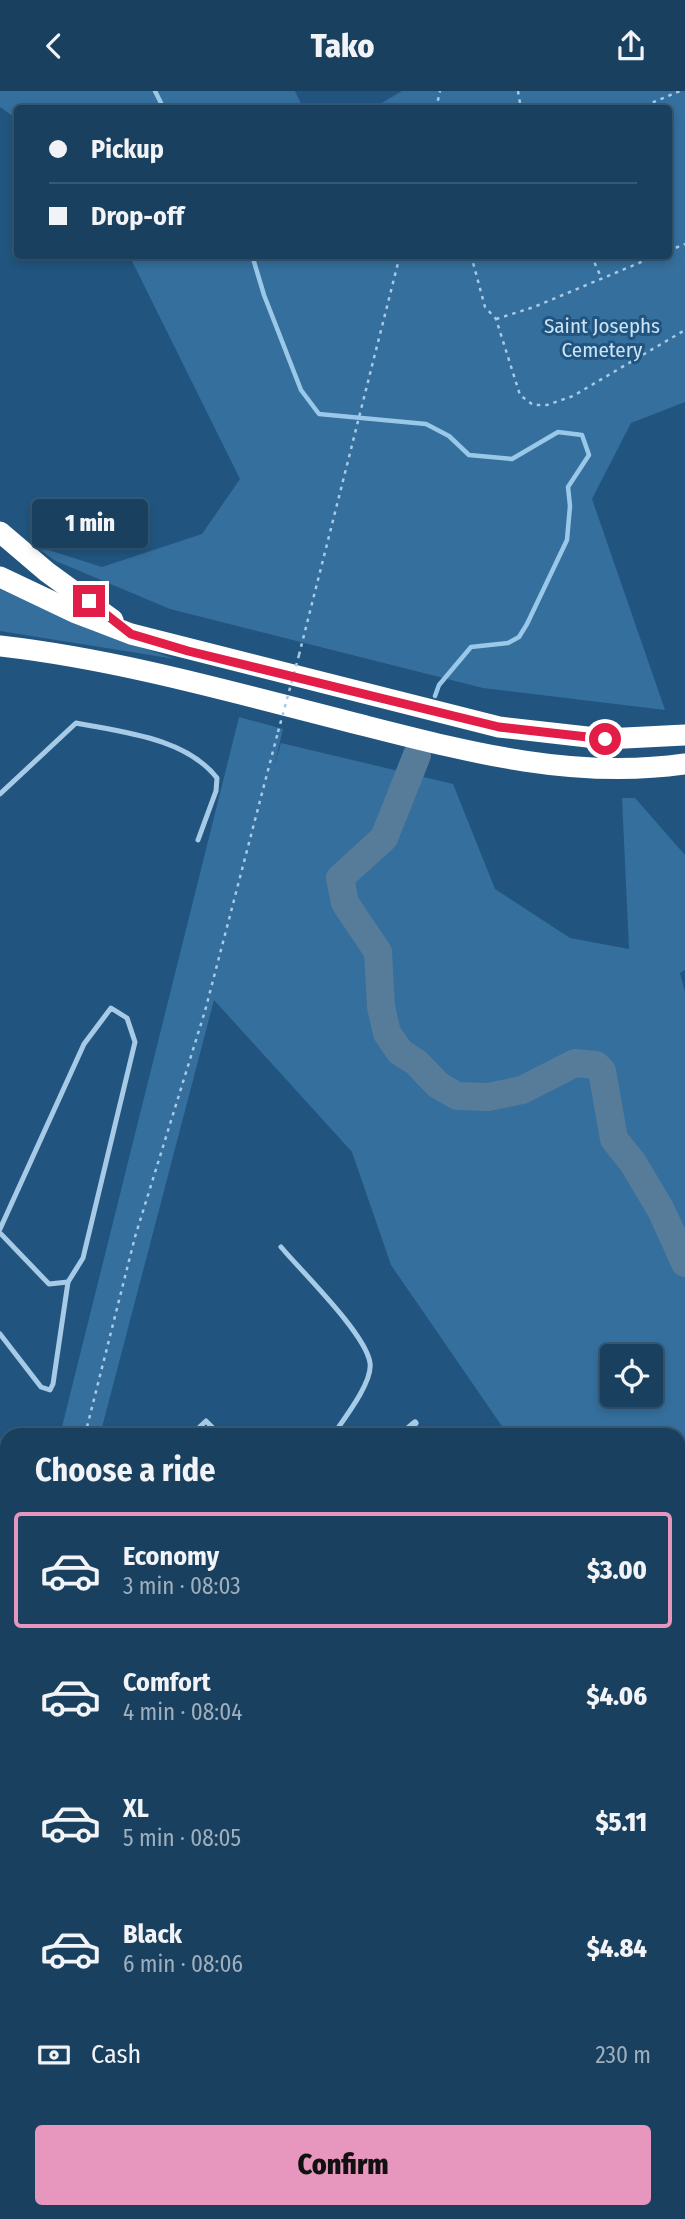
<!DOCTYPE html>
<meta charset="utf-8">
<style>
:root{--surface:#19405f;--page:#264b68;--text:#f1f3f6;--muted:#9fafbd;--line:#375974;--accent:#e797bd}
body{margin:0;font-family:"Fira Sans Condensed",sans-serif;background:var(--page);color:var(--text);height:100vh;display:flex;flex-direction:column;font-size:26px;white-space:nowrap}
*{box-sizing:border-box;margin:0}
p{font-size:23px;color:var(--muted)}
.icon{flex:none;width:38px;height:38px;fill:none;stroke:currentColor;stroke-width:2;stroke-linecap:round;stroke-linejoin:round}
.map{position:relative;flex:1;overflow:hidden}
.panel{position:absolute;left:0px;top:1337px;width:686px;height:791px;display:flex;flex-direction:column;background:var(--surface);border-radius:21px 21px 0 0;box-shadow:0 4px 10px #0003,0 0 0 2px var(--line)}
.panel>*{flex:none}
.guide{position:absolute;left:14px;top:14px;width:658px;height:154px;border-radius:7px;box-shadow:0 4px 10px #0003,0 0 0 2px var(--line);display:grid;align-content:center;height:154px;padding:0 35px;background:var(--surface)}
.buttons{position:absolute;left:600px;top:1253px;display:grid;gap:14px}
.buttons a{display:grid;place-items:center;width:63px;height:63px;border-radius:7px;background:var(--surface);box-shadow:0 4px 10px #0003,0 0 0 2px var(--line);font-size:35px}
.end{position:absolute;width:32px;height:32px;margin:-16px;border:9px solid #e11d48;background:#fff;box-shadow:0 0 0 4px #fff}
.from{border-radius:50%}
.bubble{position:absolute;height:49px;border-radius:7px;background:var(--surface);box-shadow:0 4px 10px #0003,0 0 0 2px var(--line);font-size:23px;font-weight:800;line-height:49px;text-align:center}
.guide b{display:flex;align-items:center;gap:24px;height:66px;font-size:26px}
.guide b+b{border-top:2px solid var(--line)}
.guide i{width:18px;height:18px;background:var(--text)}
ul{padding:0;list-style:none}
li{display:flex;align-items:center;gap:21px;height:116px;margin:0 14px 10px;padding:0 21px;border:4px solid transparent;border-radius:7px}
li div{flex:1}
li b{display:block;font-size:26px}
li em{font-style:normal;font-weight:800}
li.on{border-color:var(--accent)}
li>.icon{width:63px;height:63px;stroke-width:1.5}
h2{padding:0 35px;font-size:32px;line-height:84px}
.pay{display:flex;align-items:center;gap:18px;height:77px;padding:0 35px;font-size:26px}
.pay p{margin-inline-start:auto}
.primary-button{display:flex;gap:14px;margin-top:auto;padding:14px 35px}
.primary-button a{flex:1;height:80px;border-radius:7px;background:var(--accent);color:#111;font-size:28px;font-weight:800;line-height:80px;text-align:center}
header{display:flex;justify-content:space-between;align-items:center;height:91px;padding:0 35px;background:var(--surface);font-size:32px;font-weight:800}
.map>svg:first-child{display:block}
.green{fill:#356f9d;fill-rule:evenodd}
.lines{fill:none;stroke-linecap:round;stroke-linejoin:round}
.stream{stroke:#9ac8e8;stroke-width:4.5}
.river{stroke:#577c9a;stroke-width:28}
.path{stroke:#a7cbe7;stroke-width:2.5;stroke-dasharray:3.5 5;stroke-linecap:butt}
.lane{stroke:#a7cbe7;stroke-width:5}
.street{stroke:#a7cbe7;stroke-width:7}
.primary{stroke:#e8f3fd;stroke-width:18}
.highway{stroke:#fff;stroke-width:21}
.path-bridge{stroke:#a7cbe7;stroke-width:2.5;stroke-dasharray:3.5 5;stroke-linecap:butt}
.route{stroke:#e11d48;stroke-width:9}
.labels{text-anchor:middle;stroke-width:6;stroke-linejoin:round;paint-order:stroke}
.park-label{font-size:21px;fill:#cae3f6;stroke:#21557f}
</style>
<header><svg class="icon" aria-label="back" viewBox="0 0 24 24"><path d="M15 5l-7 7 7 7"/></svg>Tako<svg class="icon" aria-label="share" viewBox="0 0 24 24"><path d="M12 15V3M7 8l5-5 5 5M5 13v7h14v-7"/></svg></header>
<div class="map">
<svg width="685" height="2128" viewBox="0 0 685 2128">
<rect width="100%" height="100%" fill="#21557f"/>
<g class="green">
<polygon points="0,0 295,0 303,17 18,18 17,28 0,16"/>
<polygon points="402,0 685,0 685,311 631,332 592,408 665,619 483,597 170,518 56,470 33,454 102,476 202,443 240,388 132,170 161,164 668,164 668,18 373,17"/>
<polygon points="0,498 93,540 175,568 0,540"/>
<path d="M 239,626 L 283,638 L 274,677 L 281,652 L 453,693 L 495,798 L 570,847 L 629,858 L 622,707 L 635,707 L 685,764 L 685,879 L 680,882 L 685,901 L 685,1613 L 679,1609 L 679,1344 L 508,1344 L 391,1174 L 352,1061 L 214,909 L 100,1344 L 60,1344 ZM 612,1265 L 651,1265 L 651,1304 L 612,1304 Z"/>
<polygon points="7,1567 7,1738 0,1768 0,1593"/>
</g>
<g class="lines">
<g class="stream">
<polyline points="155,0 164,18"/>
<polyline points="252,164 264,204 301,299 319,323 426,333 449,345 469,364 512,368 558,341 582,344 589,364 568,396 570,415 567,449 527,533 519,546 508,552 471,556 439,594 435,605"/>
</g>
<polyline class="river" points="417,664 384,747 340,787 345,812 378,861 381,916 387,942 400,961 416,971 438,994 457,1005 488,1006 522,999 575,972 596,974 602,980 614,1048 633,1072 661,1119 685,1172"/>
<g class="path">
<polyline points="518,0 521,18"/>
<polyline points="436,18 440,0"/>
<polyline points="637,18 680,0"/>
<polyline points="668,160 685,153"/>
<polyline points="471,164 485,216 496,228 520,304 533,314 547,314 573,305 685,239"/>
<polyline points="591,164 601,186"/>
<polyline points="496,228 534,216 658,164"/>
<polyline points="299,564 400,164"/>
<polyline points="85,1344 135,1146 205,920 278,641"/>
<polyline points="0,1678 7,1651"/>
</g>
<g class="lane">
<path d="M 0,703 L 76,632 C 122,641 186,647 217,687 L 216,700 L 198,749"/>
<polyline points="0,1138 84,953 111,917 127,927 135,951 83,1167 68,1191 49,1193 0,1142"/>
<path d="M 281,1156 C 302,1181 366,1243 370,1272 C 373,1291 344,1328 333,1344"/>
<polyline points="0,1243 41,1296 50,1299 53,1293 68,1191"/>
<polyline points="191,1344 206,1330 220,1344"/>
</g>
<g class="street">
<polyline points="401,1344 415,1332"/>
<polyline points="0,1521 7,1529"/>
<polyline points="0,1863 7,1869"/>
<polyline points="679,2008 685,2011"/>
<polyline points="0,2091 7,2097"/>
<polyline points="39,2121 48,2128"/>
<polyline points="553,2121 560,2128"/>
<polyline points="66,2128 72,2121"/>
</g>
<g class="primary">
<polyline points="679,1769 685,1762"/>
<polyline points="400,2128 406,2121"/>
</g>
<g class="highway">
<polyline points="0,441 47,481 113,529"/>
<polyline points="0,486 76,522 131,543 499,636 605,648 685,644"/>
<path d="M 0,555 C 123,569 242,604 362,634 C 468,661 575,689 685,673"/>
</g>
<polyline class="path-bridge" points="278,641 299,564"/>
</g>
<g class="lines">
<polyline class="route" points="89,510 131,543 188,560 499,636 605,648"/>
</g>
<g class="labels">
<g class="park-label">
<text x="602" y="242">Saint Josephs<tspan x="602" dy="24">Cemetery</tspan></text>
</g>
</g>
</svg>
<div class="buttons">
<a><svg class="icon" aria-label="locate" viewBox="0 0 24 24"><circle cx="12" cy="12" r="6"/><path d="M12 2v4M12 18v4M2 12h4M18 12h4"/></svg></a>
</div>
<i class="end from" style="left:605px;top:648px"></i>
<i class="end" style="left:89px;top:510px"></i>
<div class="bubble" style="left:32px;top:408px;width:116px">1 min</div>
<div class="guide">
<b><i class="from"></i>Pickup</b>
<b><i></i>Drop-off</b>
</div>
<section class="panel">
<h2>Choose a ride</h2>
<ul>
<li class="on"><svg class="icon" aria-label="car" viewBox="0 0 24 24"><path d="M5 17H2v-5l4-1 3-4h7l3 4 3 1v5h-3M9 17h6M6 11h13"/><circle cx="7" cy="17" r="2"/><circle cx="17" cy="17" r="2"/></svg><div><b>Economy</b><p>3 min · 08:03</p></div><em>$3.00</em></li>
<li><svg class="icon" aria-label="car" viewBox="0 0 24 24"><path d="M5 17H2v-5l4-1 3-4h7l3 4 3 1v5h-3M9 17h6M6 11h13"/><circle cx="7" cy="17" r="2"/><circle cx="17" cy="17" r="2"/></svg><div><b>Comfort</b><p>4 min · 08:04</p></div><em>$4.06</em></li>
<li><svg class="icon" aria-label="car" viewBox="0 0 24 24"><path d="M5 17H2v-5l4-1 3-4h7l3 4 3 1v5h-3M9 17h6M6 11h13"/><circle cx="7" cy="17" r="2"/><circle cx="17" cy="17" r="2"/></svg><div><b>XL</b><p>5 min · 08:05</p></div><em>$5.11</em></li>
<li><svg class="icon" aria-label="car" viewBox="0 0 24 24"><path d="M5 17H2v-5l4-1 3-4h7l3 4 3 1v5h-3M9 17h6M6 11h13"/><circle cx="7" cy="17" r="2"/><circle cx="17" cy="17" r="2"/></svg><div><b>Black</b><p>6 min · 08:06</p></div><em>$4.84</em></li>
</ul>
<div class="pay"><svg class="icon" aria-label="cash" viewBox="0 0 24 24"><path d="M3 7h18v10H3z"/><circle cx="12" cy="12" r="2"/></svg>Cash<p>230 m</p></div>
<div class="primary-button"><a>Confirm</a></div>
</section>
</div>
